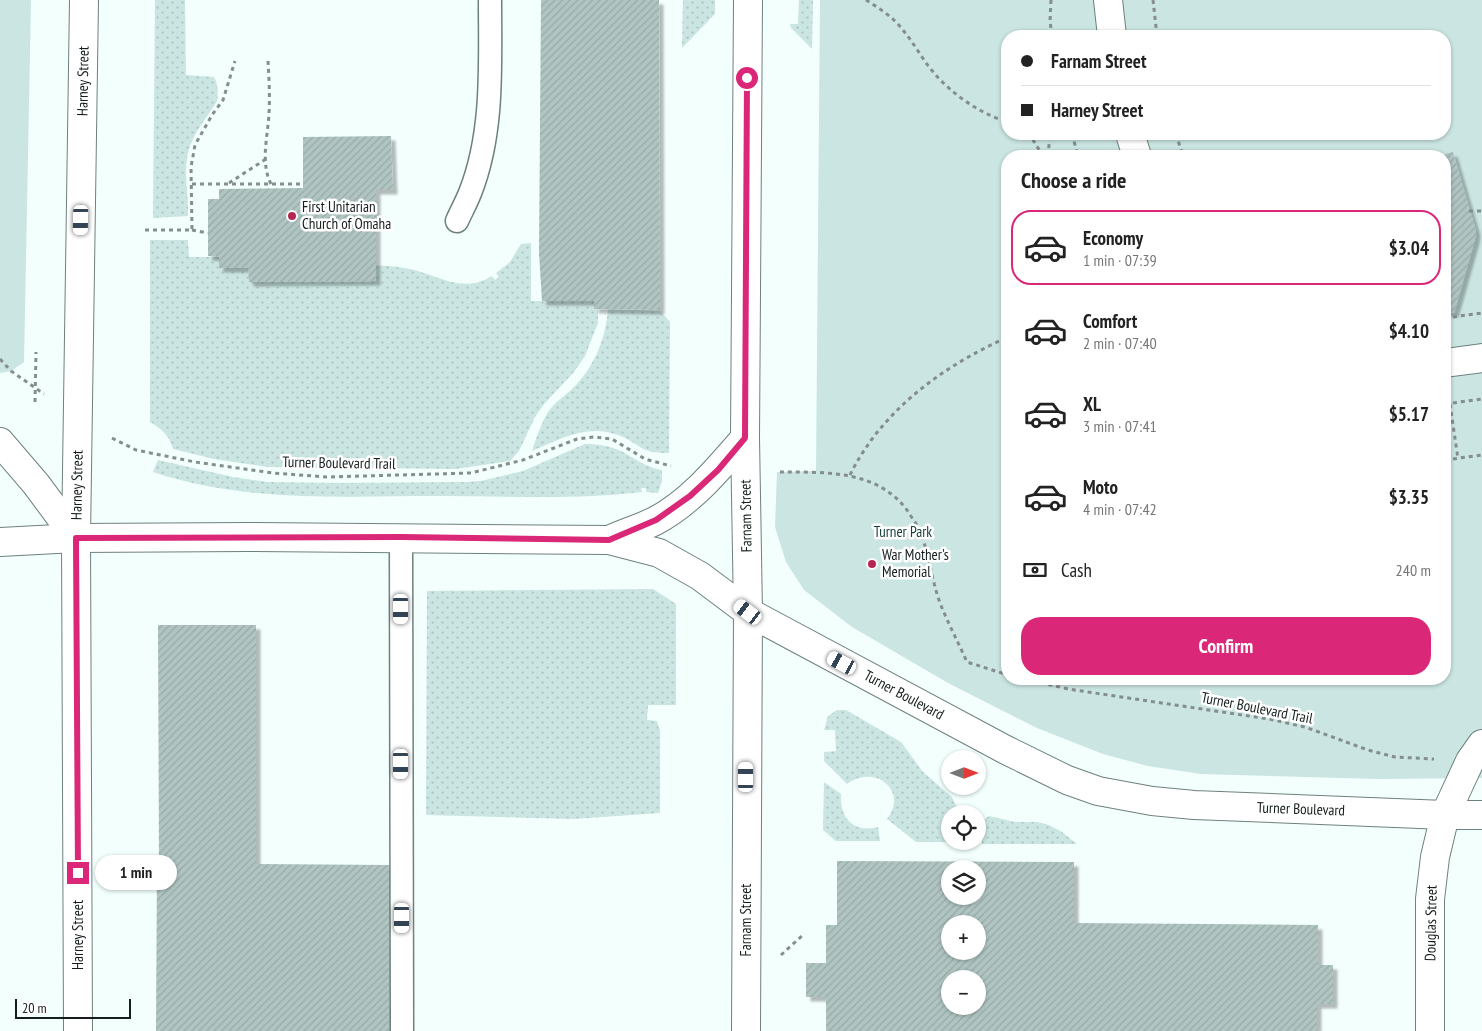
<!DOCTYPE html>
<meta charset="utf-8">
<style>
:root{--surface:#fff;--page:#f6f6f6;--text:#222;--muted:#767676;--line:#e0e0e0;--accent:#db2777}
body{margin:0;font-family:"PT Sans Narrow",sans-serif;background:var(--page);color:var(--text);height:100vh;display:flex;flex-direction:column;font-size:19px;white-space:nowrap}
*{box-sizing:border-box;margin:0}
p{font-size:16px;color:var(--muted)}
.icon{flex:none;width:28px;height:28px;fill:none;stroke:currentColor;stroke-width:2;stroke-linecap:round;stroke-linejoin:round}
.map{position:relative;flex:1;overflow:hidden}
.side{position:absolute;left:1001px;top:150px;width:450px;height:535px;display:flex;flex-direction:column;background:var(--surface);border-radius:20px;box-shadow:0 1px 4px #0004}
.side>*{flex:none}
.top-card{position:absolute;left:1001px;top:30px;width:450px;height:110px;border-radius:20px;box-shadow:0 1px 4px #0004;display:grid;align-content:center;height:110px;padding:0 20px;background:var(--surface)}
.needle{width:32px;rotate:90deg}
.fabs{position:absolute;left:941px;top:750px;display:grid;gap:10px}
.fabs a{display:grid;place-items:center;width:45px;height:45px;border-radius:50%;background:var(--surface);box-shadow:0 1px 4px #0004;font-size:25px}
.scale{position:absolute;left:15px;bottom:12px;width:116px;box-sizing:border-box;padding-left:5px;border:2px solid #161d1d;border-top:0;font-size:14px;line-height:18px;white-space:nowrap;color:#161d1d;-webkit-text-stroke:4px #fff;paint-order:stroke}
.end{position:absolute;width:22px;height:22px;margin:-11px;border:6px solid #db2777;background:#fff;box-shadow:0 0 0 2px #fff}
.from{border-radius:50%}
.bubble{position:absolute;height:35px;border-radius:18px;background:var(--surface);box-shadow:0 1px 4px #0004;font-size:16px;font-weight:700;line-height:35px;text-align:center}
.car{position:absolute;width:15px;height:30px;margin:-15px -8px;border-radius:6px;box-shadow:0 0 4px 1px #0007;background:linear-gradient(#fff 24%,#345 0 40%,#fff 0 76%,#345 0 86%,#fff 0)}
.top-card b{display:flex;align-items:center;gap:18px;height:48px;font-size:19px}
.top-card b+b{border-top:1px solid var(--line)}
.top-card i{width:12px;height:12px;background:var(--text)}
ul{padding:0;list-style:none}
li{display:flex;align-items:center;gap:15px;height:75px;margin:0 10px 8px;padding:0 10px;border:2px solid transparent;border-radius:20px}
li div{flex:1}
li b{display:block;font-size:19px}
li em{font-style:normal;font-weight:700}
li.active{border-color:var(--accent)}
li>.icon{width:45px;height:45px;stroke-width:1.5}
h2{padding:0 20px;font-size:22px;line-height:60px}
.pay{display:flex;align-items:center;gap:12px;height:55px;padding:0 20px;font-size:19px}
.pay p{margin-inline-start:auto}
.action{display:flex;gap:10px;margin-top:auto;padding:10px 20px}
.action a{flex:1;height:58px;border-radius:20px;background:var(--accent);color:#fff;font-size:20px;font-weight:700;line-height:58px;text-align:center}
.map>svg:first-child{display:block}
.grass{fill:url(#grass-dots)}
.park{fill:#cae5e2;fill-rule:evenodd}
.building{fill:url(#building-hatch);fill-rule:evenodd;filter:url(#shadow)}
.lines{fill:none;stroke-linecap:round;stroke-linejoin:round}
.lane-casing{stroke:#6d817e;stroke-width:25}
.street-casing{stroke:#6d817e;stroke-width:30}
.secondary-casing{stroke:#6d817e;stroke-width:30}
.highway-casing{stroke:#6d817e;stroke-width:30}
.path{stroke:#848e8d;stroke-width:3;stroke-dasharray:4 4;stroke-linecap:butt}
.lane{stroke:#fff;stroke-width:22}
.street{stroke:#fff;stroke-width:28}
.secondary{stroke:#fff;stroke-width:28}
.highway{stroke:#fff;stroke-width:28}
.route{stroke:#db2777;stroke-width:6}
.poi-dot{fill:#b62653;stroke:#fff;stroke-width:2}
.labels{text-anchor:middle;stroke-width:5;stroke-linejoin:round;paint-order:stroke}
.street-label{font-size:15px;fill:#161d1d;stroke:#fff}
.poi-label{font-size:15px;fill:#161d1d;stroke:#fff;text-anchor:start}
.park-label{font-size:15px;fill:#17413e;stroke:#fff}
</style>
<div class="map">
<svg width="1482" height="1031" viewBox="0 0 1482 1031">
<defs>
<pattern id="grass-dots" width="8" height="8" patternUnits="userSpaceOnUse" patternTransform="scale(1.25)"><rect width="8" height="8" fill="#cae5e2"/><path d="M2 2h.1M6 6h.1" fill="none" stroke="#adc4c1" stroke-width="1.8" stroke-linecap="round"/></pattern>
<pattern id="building-hatch" width="6" height="6" patternUnits="userSpaceOnUse" patternTransform="scale(1.25)"><rect width="6" height="6" fill="#b0c5c2"/><path d="M-1 1l2-2M0 6l6-6M5 7l2-2" fill="none" stroke="#97a9a6"/></pattern>
<filter id="shadow"><feDropShadow dx="4.5" dy="4.5" stdDeviation="1" flood-color="#0004"/></filter>
</defs>
<rect width="100%" height="100%" fill="#f2fffd"/>
<g class="grass">
<path d="M 155,0 L 185,0 L 186,75 L 214,77 C 218,83 219,97 216,103 C 207,117 196,130 190,146 C 182,168 189,193 188,216 L 153,218 Z"/>
<polygon points="683,0 715,0 715,14 682,48"/>
<polygon points="799,0 813,0 812,49 791,28 790,24 798,24"/>
<path d="M 150,240 L 188,240 L 189,257 L 219,257 L 220,268 C 258,268 296,267 335,267 C 357,266 381,264 404,268 C 435,272 460,296 492,276 L 495,280 L 499,277 L 496,273 L 510,262 L 521,244 L 531,243 L 531,301 L 594,301 L 598,309 L 598,323 L 585,356 L 574,372 L 544,404 L 535,417 L 519,451 L 510,461 L 456,469 L 268,467 L 214,459 L 173,449 C 169,435 162,429 150,422 Z"/>
<path d="M 608,309 L 660,311 L 670,322 L 669,453 C 662,453 653,453 646,450 C 638,447 631,440 623,437 C 590,422 562,438 532,451 C 536,438 541,424 548,412 C 555,402 565,396 573,388 C 594,368 606,338 608,309 Z"/>
<path d="M 585,444 C 598,444 611,446 623,452 C 636,459 647,468 662,470 L 662,481 L 658,493 L 646,492 L 646,488 L 641,488 L 642,492 C 575,500 507,496 440,496 C 344,496 246,503 153,472 L 158,460 L 233,477 L 267,482 L 340,483 L 467,482 L 481,481 L 523,471 Z"/>
<polygon points="653,589 676,604 676,705 648,705 647,720 657,721 660,731 660,813 573,819 426,815 427,591"/>
<path d="M 837,710 L 846,710 L 901,742 L 923,772 L 952,797 L 960,814 L 950,814 L 950,841 L 962,842 L 916,842 L 887,819 C 909,791 875,763 847,784 L 824,761 L 824,752 L 836,751 L 835,730 L 824,730 L 828,716 Z"/>
<path d="M 824,782 L 841,794 C 839,817 854,834 878,827 L 880,841 L 836,841 L 823,830 Z"/>
<polygon points="989,816 1015,822 1037,822 1049,825 1062,832 1077,844 982,844 982,821"/>
</g>
<g class="park">
<polygon points="0,0 31,0 24,362 11,371 0,373"/>
<path d="M 820,0 L 1482,0 L 1482,778 L 1378,779 L 1201,774 L 1148,766 L 1103,754 L 1037,728 L 948,683 L 852,627 L 804,590 L 786,562 L 775,527 L 777,472 L 816,471 ZM 1008,36 L 1445,36 L 1445,134 L 1008,134 ZM 1008,156 L 1445,156 L 1445,679 L 1008,679 Z"/>
</g>
<g class="building">
<polygon points="541,0 659,0 660,310 594,309 594,301 542,301 539,253"/>
<polygon points="391,136 393,190 376,190 376,281 249,282 248,268 219,268 219,257 208,256 208,199 219,199 219,189 303,188 303,137"/>
<polygon points="1453,152 1476,231 1475,239 1454,313 1445,312 1445,154"/>
<polygon points="158,625 256,625 256,864 389,865 389,1031 156,1031 157,864 159,864"/>
<path d="M 837,861 L 1074,862 L 1074,923 L 1318,925 L 1318,965 L 1333,965 L 1333,1004 L 1317,1004 L 1317,1031 L 826,1031 L 826,997 L 806,997 L 806,963 L 826,963 L 826,925 L 837,925 ZM 950,869 L 978,869 L 978,896 L 950,896 ZM 950,924 L 978,924 L 978,951 L 950,951 ZM 950,979 L 978,979 L 978,1006 L 950,1006 Z"/>
</g>
<g class="lines">
<defs>
<g id="lane">
<path d="M 457,221 C 461,212 466,203 470,193 C 494,133 490,64 490,0"/>
<polyline points="401,537 402,1031"/>
</g>
<g id="street">
<polyline points="1108,0 1112,36"/>
<polyline points="1130,134 1137,156"/>
<polyline points="1445,363 1482,358"/>
</g>
<g id="secondary">
<polyline points="0,442 36,484 76,538"/>
<path d="M 609,540 C 624,533 641,528 655,521 C 691,502 719,468 745,438"/>
<polyline points="0,542 76,538 248,537 609,540 659,553 700,576 748,612 1006,750 1067,780 1098,791 1152,801 1194,805 1445,815 1482,815"/>
<polyline points="78,1031 76,538 84,0"/>
<polyline points="746,1031 748,612 745,438 748,0"/>
</g>
<polyline id="highway" points="1430,1031 1430,899 1435,857 1445,815 1470,761 1482,744"/>
</defs>
<use href="#lane" class="lane-casing"/>
<use href="#street" class="street-casing"/>
<use href="#secondary" class="secondary-casing"/>
<use href="#highway" class="highway-casing"/>
<g class="path">
<path d="M 866,0 C 879,8 893,17 902,29 C 914,43 922,59 934,73 C 952,94 980,114 1008,122"/>
<polyline points="1051,0 1050,21 1052,36"/>
<polyline points="1153,0 1157,36"/>
<path d="M 268,61 C 269,78 270,96 269,113 C 268,136 260,162 271,184"/>
<polyline points="1027,134 1033,140 1043,156"/>
<polyline points="1072,134 1078,156"/>
<polyline points="1176,134 1183,156"/>
<polyline points="1048,156 1050,134"/>
<polyline points="229,183 266,159"/>
<polyline points="192,184 303,184"/>
<polyline points="1469,211 1482,211"/>
<polyline points="145,230 192,230 191,167 195,145 212,115 223,100 235,61"/>
<polyline points="192,230 208,233"/>
<polyline points="1445,318 1482,313"/>
<polyline points="0,359 11,371 44,394"/>
<polyline points="35,402 36,352"/>
<polyline points="1445,404 1482,399"/>
<polyline points="1450,404 1458,459"/>
<polyline points="112,438 136,450 195,462 273,473 327,477 471,473 523,460 577,439 594,437 612,439 645,459 671,466"/>
<polyline points="1445,460 1482,455"/>
<path d="M 780,472 C 826,472 880,470 909,513 C 912,518 916,523 919,529 C 929,552 931,578 940,603 C 948,623 958,642 967,662 L 1008,675"/>
<path d="M 850,475 C 882,410 943,366 1008,337"/>
<polyline points="1025,679 1068,689 1269,719 1305,727 1368,750 1395,757 1434,759"/>
<polyline points="781,955 804,934"/>
</g>
<use href="#lane" class="lane"/>
<use href="#street" class="street"/>
<use href="#secondary" class="secondary"/>
<use href="#highway" class="highway"/>
</g>
<g class="lines">
<polyline class="route" points="78,873 76,538 401,537 609,540 656,520 690,496 718,470 745,438 747,78"/>
</g>
<g class="poi-dot">
<circle cx="292" cy="216" r="5"/>
<circle cx="872" cy="564" r="5"/>
</g>
<g class="labels">
<g class="street-label">
<text transform="translate(83 81) rotate(-89)" y="5">Harney Street</text>
<text transform="translate(339 463) rotate(1)" y="5">Turner Boulevard Trail</text>
<text transform="translate(77 485) rotate(-89)" y="5">Harney Street</text>
<text transform="translate(746 516) rotate(-91)" y="5">Farnam Street</text>
<text transform="translate(904 695) rotate(28)" y="5">Turner Boulevard</text>
<text transform="translate(1257 708) rotate(11)" y="5">Turner Boulevard Trail</text>
<text transform="translate(1301 809) rotate(2)" y="5">Turner Boulevard</text>
<text transform="translate(746 920) rotate(-90)" y="5">Farnam Street</text>
<text transform="translate(1431 923) rotate(-89)" y="5">Douglas Street</text>
<text transform="translate(78 935) rotate(-90)" y="5">Harney Street</text>
</g>
<g class="poi-label">
<text x="302" y="212">First Unitarian<tspan x="302" dy="17">Church of Omaha</tspan></text>
<text x="882" y="560">War Mother's<tspan x="882" dy="17">Memorial</tspan></text>
</g>
<g class="park-label">
<text x="903" y="537">Turner Park</text>
</g>
</g>
</svg>
<div class="fabs">
<a><svg class="needle" viewBox="-14 -14 28 28"><path d="M0-13l5 13h-10z" fill="#e53935"/><path d="M0 13l5-13h-10z" fill="#767676"/></svg></a>
<a><svg class="icon" aria-label="locate" viewBox="0 0 24 24"><circle cx="12" cy="12" r="6"/><path d="M12 2v4M12 18v4M2 12h4M18 12h4"/></svg></a>
<a><svg class="icon" aria-label="layers" viewBox="0 0 24 24"><path d="M12 4l9 5-9 5-9-5zM3 14l9 5 9-5"/></svg></a>
<a>+</a>
<a>−</a>
</div>
<div class="scale">20 m</div>
<i class="end from" style="left:747px;top:78px"></i>
<i class="end" style="left:78px;top:873px"></i>
<div class="bubble" style="left:95px;top:855px;width:82px">1 min</div>
<i class="car" style="left:81px;top:220px;rotate:181deg"></i>
<i class="car" style="left:401px;top:609px;rotate:180deg"></i>
<i class="car" style="left:748px;top:612px;rotate:307deg"></i>
<i class="car" style="left:842px;top:663px;rotate:298deg"></i>
<i class="car" style="left:401px;top:764px;rotate:180deg"></i>
<i class="car" style="left:746px;top:777px;rotate:0deg"></i>
<i class="car" style="left:402px;top:918px;rotate:180deg"></i>
<div class="top-card">
<b><i class="from"></i>Farnam Street</b>
<b><i></i>Harney Street</b>
</div>
<section class="side">
<h2>Choose a ride</h2>
<ul>
<li class="active"><svg class="icon" aria-label="car" viewBox="0 0 24 24"><path d="M5 17H2v-5l4-1 3-4h7l3 4 3 1v5h-3M9 17h6M6 11h13"/><circle cx="7" cy="17" r="2"/><circle cx="17" cy="17" r="2"/></svg><div><b>Economy</b><p>1 min · 07:39</p></div><em>$3.04</em></li>
<li><svg class="icon" aria-label="car" viewBox="0 0 24 24"><path d="M5 17H2v-5l4-1 3-4h7l3 4 3 1v5h-3M9 17h6M6 11h13"/><circle cx="7" cy="17" r="2"/><circle cx="17" cy="17" r="2"/></svg><div><b>Comfort</b><p>2 min · 07:40</p></div><em>$4.10</em></li>
<li><svg class="icon" aria-label="car" viewBox="0 0 24 24"><path d="M5 17H2v-5l4-1 3-4h7l3 4 3 1v5h-3M9 17h6M6 11h13"/><circle cx="7" cy="17" r="2"/><circle cx="17" cy="17" r="2"/></svg><div><b>XL</b><p>3 min · 07:41</p></div><em>$5.17</em></li>
<li><svg class="icon" aria-label="car" viewBox="0 0 24 24"><path d="M5 17H2v-5l4-1 3-4h7l3 4 3 1v5h-3M9 17h6M6 11h13"/><circle cx="7" cy="17" r="2"/><circle cx="17" cy="17" r="2"/></svg><div><b>Moto</b><p>4 min · 07:42</p></div><em>$3.35</em></li>
</ul>
<div class="pay"><svg class="icon" aria-label="cash" viewBox="0 0 24 24"><path d="M3 7h18v10H3z"/><circle cx="12" cy="12" r="2"/></svg>Cash<p>240 m</p></div>
<div class="action"><a>Confirm</a></div>
</section>
</div>
